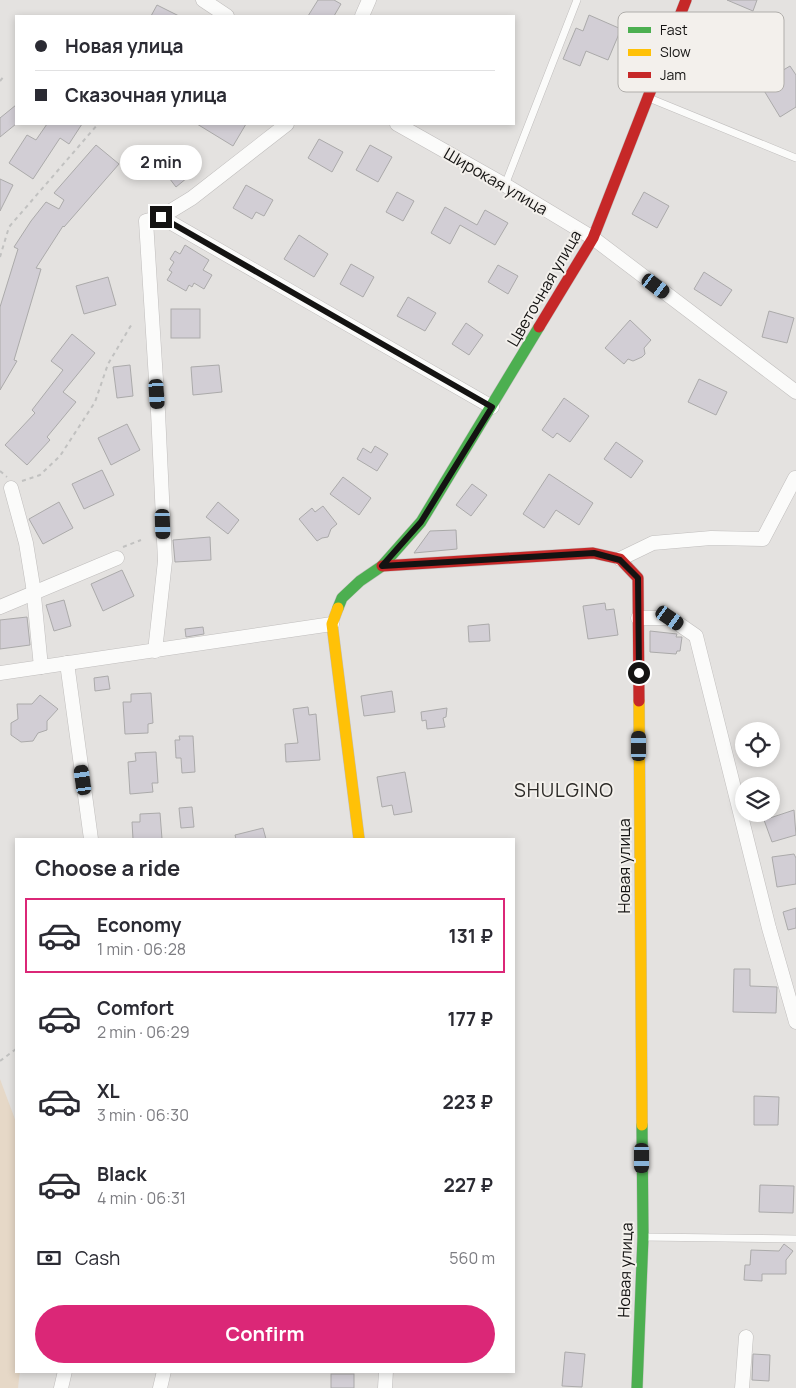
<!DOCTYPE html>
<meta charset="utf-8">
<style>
:root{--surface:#fff;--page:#f2f2f3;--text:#2b2b33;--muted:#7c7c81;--line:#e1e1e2;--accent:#db2777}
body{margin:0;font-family:Manrope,sans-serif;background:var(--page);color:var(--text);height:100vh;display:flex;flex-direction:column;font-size:19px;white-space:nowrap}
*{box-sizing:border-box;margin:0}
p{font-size:16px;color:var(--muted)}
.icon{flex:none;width:28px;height:28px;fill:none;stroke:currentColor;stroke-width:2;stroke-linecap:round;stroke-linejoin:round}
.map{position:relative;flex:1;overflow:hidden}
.drawer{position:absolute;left:15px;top:838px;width:500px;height:535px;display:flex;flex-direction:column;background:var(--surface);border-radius:0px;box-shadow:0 2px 8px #0003}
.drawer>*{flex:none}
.hud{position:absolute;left:15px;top:15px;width:500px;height:110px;border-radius:0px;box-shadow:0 2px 8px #0003;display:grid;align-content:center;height:110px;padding:0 20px;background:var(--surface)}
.tools{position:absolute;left:735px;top:722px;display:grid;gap:10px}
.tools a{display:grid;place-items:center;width:45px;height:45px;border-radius:50%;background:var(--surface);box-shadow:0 2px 8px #0003;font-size:25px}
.end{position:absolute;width:22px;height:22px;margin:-11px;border:6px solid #141312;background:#fff;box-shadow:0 0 0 2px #fff}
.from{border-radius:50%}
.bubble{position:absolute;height:35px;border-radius:18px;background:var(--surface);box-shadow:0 2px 8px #0003;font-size:16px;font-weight:700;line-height:35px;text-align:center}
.car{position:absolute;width:15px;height:30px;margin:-15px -8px;border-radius:6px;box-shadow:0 0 4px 1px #0007;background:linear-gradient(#222 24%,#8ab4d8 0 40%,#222 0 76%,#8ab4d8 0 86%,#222 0)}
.hud b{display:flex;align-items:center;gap:18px;height:48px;font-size:19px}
.hud b+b{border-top:1px solid var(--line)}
.hud i{width:12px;height:12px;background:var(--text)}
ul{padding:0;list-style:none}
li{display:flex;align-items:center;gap:15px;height:75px;margin:0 10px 8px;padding:0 10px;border:2px solid transparent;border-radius:0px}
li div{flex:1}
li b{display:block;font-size:19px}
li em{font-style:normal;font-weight:700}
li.active{border-color:var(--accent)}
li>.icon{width:45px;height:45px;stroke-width:1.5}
h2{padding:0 20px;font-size:22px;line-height:60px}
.pay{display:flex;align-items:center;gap:12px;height:55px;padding:0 20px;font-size:19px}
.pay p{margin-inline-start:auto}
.cta{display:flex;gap:10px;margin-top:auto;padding:10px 20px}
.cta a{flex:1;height:58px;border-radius:30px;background:var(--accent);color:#fff;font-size:20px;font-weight:700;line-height:58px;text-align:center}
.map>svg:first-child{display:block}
.green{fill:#e6d8c7}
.building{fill:#d2ced5;stroke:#abaaaa}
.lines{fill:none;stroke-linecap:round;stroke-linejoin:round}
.lane-casing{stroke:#c0bebd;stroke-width:8}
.street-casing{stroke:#c0bebd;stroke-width:15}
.fast-casing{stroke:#c0bebd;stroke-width:12}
.slow-casing{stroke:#c0bebd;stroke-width:12}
.jam-casing{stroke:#c0bebd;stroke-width:12}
.path{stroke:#c1c1c0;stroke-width:2;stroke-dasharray:4 4;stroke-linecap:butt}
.lane{stroke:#fbfbfa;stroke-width:7}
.street{stroke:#fbfbfa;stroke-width:14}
.fast{stroke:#4caf50;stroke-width:11}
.slow{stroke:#ffc107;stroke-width:11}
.jam{stroke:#c62828;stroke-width:11}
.route{stroke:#141312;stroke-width:6}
.labels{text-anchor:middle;stroke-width:4;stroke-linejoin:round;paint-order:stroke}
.street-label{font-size:16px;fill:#141312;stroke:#f3f0ec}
.quarter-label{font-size:19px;letter-spacing:1px;fill:#2b2926;stroke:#f3f0ec}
.key{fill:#f3f0ec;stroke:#b0aeab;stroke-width:1}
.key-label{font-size:14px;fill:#141312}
</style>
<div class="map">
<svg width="796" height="1388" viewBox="0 0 796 1388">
<rect width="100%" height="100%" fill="#e4e2e0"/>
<polygon class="green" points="0,1079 16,1122 16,1371 20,1371 18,1388 0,1388"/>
<g class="building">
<polygon points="318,0 334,0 341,4 334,16 308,16"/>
<polygon points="727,0 757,0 753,11"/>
<polygon points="157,5 179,16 151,16"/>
<polygon points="589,15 621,29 608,60 586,51 580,66 563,59 576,28 583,31"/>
<polygon points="790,66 796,75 796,107 780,117 760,84"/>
<polygon points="16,105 16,124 0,137 0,118"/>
<polygon points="47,124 82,124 69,144 60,138 33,179 9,163 27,135 36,140"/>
<polygon points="197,124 246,124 233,146"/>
<polygon points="319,139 343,152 332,172 308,158"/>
<polygon points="96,145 119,164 64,227 63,226 36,268 41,269 14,360 17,361 0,390 0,307 18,249 14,247 31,221 46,202 59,209 64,200 54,193"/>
<polygon points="370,145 392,157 378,182 356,170"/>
<polygon points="178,153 193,173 176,187 160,166"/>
<polygon points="0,179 13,185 0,211"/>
<polygon points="246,185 273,200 264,216 256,212 252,219 233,208"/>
<polygon points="397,192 414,201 403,221 386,212"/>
<polygon points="644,192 669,206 657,228 632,214"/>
<polygon points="445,207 477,225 485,210 508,223 495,245 460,225 450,244 431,233"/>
<polygon points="299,235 328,254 314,277 284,259"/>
<polygon points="185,245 209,260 203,270 212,275 204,289 194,283 192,287 189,285 186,291 167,280 172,272 169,270 174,262 170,259 175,251 180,254"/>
<polygon points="351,264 374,277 363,297 340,284"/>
<polygon points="498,265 518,276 508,294 488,282"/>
<polygon points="704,272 732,290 721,306 694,289"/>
<polygon points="108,277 116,305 84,314 76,286"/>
<polygon points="408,297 436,313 425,331 397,316"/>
<rect x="171" y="309" width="29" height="29"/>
<polygon points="769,311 794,318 787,343 762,337"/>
<polygon points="630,320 651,340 644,348 645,354 642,357 633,361 628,359 624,364 605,348"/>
<polygon points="466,323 483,335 469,355 452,344"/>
<polygon points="72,334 95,353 63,392 76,402 47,437 50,440 27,465 5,445 35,413 32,410 63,370 51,361"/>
<polygon points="130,365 133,396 117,398 113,367"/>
<polygon points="219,365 222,392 193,395 191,367"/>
<polygon points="699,379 727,392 716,415 688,402"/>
<polygon points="564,398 589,416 570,442 557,433 553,438 542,430"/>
<polygon points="127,424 140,450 111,465 98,438"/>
<polygon points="616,442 643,461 631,478 604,459"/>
<polygon points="375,446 388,454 377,471 357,459 363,448 371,453"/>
<polygon points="102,470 114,495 84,509 72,484"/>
<polygon points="549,474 593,503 579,525 556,510 544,528 523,514"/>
<polygon points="343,477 371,498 359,515 330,494"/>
<polygon points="472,484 487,495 471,516 456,505"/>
<polygon points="59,502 73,528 43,544 29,519"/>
<polygon points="218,502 239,520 228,534 206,517"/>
<polygon points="323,506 337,524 331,529 328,537 322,538 317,541 299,519 312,508 315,512"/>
<polygon points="456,530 457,549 414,553 430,531"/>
<polygon points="210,537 211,560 175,562 173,540"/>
<polygon points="122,570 134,596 103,611 91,584"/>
<polygon points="64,600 71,626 54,631 46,605"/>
<polygon points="605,603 606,610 614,609 618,635 588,639 583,606"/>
<polygon points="27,617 30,645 0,649 0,620"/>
<polygon points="489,624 490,641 469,642 468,626"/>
<polygon points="203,627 204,634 186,637 185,629"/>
<polygon points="650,631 677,634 676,637 682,637 680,651 677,651 676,654 650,652"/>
<polygon points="108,676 110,689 95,691 94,678"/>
<polygon points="392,691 395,712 364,716 361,696"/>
<polygon points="151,693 153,723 148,724 148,733 125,734 123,702 131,702 131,694"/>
<polygon points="40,695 58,709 47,721 47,730 38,733 33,741 21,742 11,735 11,723 18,719 17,704 32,704"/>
<polygon points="308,707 309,715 316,714 320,760 286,762 285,744 298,743 293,709"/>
<polygon points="447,708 446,717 443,718 445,727 427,729 426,720 422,721 421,712"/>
<polygon points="179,736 193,736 195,772 182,773 181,758 176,758 175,740 180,740"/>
<polygon points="156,752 158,783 152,783 153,792 130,794 128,762 136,761 135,753"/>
<polygon points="405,772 412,812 394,815 392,805 382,807 377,777"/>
<polygon points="192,807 194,827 181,828 179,808"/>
<polygon points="794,810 796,835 772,842 764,820"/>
<polygon points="160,813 162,839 133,839 132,822 140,822 140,814"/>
<polygon points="263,828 266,839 236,839 235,835"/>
<polygon points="794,854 796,858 796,884 777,887 772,857"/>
<polygon points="796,908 796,928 788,930 783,912"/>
<polygon points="734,969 750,969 750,986 777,987 776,1013 733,1012"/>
<polygon points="754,1096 779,1097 778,1125 754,1125"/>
<polygon points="760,1185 794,1186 793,1213 759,1212"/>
<polygon points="784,1244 793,1251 786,1260 786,1274 762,1274 762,1281 744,1280 745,1265 750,1265 751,1250 779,1251"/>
<polygon points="565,1352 585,1354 582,1387 562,1386"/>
<polygon points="753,1354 770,1355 769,1381 752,1380"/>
<rect x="331" y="1374" width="23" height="14"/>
</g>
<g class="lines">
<defs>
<g id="lane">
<polyline points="649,98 796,158"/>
<polyline points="505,185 577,0"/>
<polyline points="643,1237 796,1239"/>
</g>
<g id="street">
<polyline points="203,0 227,16"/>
<polyline points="362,16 369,0"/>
<polyline points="397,124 505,185 593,238 796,392"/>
<polyline points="161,217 192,198 287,124"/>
<polyline points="11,488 26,543 33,586 41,667"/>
<polyline points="620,559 653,543 711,538 763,539 795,478"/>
<polyline points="0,607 117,558"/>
<polyline points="638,618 670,618 696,636 769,928 796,1022"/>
<polyline points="155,651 165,561 158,412 146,221 161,217 492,407"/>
<polyline points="67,663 91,839"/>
<polyline points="0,673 332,624"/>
<polyline points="61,1388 65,1371"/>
<polyline points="160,1388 164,1371"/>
<polyline points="385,1388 386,1371"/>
<polyline points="742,1388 746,1337"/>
</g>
<g id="fast">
<polyline points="338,608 342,598 360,581 382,566 421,522 539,327"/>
<polyline points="637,1388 643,1237 642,1125"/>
</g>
<g id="slow">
<polyline points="338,608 332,624 359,839"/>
<polyline points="639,701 642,1125"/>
</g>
<g id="jam">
<polyline points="539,327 593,238 686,0"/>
<polyline points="382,566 593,553 620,559 638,578 639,701"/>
</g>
</defs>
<use href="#lane" class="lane-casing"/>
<use href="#street" class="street-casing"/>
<use href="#fast" class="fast-casing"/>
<use href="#slow" class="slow-casing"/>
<use href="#jam" class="jam-casing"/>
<g class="path">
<polyline points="0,81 5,75"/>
<polyline points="0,257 9,227 98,124"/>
<polyline points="0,471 7,477"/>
<polyline points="22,481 40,475 60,456 95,402 108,364 133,322"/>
<polyline points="123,547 141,540"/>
<polyline points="0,1061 16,1049"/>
</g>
<use href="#lane" class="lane"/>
<use href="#street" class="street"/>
<use href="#fast" class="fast"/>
<use href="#slow" class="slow"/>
<use href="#jam" class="jam"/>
</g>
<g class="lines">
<polyline class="route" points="161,217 492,407 421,522 382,566 594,553 620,560 638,578 639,673"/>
</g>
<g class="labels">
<g class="street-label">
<text transform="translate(496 181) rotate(30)" y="6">Широкая улица</text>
<text transform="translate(544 288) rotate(-60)" y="6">Цветочная улица</text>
<text transform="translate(624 866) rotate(-90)" y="6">Новая улица</text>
<text transform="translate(625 1270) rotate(-88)" y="6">Новая улица</text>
</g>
<g class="quarter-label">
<text x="564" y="797">SHULGINO</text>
</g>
</g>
<rect x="618" y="12" width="166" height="80" rx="8" class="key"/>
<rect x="628" y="27" width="23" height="6" fill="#4caf50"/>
<rect x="628" y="49" width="23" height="7" fill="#ffc107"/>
<rect x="628" y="72" width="23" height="6" fill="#c62828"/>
<g class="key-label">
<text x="660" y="35">Fast</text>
<text x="660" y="57">Slow</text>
<text x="660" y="80">Jam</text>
</g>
</svg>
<div class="tools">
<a><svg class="icon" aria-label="locate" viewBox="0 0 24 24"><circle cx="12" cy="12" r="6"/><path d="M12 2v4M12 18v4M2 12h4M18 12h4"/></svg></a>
<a><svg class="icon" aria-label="layers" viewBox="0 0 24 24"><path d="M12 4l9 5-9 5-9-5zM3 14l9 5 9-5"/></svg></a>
</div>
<i class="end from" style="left:639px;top:673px"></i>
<i class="end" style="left:161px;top:217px"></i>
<div class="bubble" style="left:120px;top:145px;width:82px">2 min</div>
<i class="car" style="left:656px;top:286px;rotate:127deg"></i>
<i class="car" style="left:157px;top:394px;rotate:176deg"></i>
<i class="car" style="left:163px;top:524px;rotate:178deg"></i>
<i class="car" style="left:670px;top:618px;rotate:125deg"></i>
<i class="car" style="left:639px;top:746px;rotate:0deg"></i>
<i class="car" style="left:83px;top:780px;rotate:352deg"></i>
<i class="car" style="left:642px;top:1158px;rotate:180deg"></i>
<div class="hud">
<b><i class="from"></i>Новая улица</b>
<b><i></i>Сказочная улица</b>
</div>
<section class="drawer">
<h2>Choose a ride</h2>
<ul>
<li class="active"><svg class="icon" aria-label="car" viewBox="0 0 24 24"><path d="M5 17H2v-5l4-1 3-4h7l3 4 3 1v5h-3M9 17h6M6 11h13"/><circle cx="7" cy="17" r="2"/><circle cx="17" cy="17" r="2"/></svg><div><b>Economy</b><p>1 min · 06:28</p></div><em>131 ₽</em></li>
<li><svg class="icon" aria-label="car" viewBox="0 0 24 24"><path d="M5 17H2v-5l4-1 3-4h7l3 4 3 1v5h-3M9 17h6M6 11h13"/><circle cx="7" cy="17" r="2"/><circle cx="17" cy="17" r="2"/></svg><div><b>Comfort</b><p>2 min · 06:29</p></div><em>177 ₽</em></li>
<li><svg class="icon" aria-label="car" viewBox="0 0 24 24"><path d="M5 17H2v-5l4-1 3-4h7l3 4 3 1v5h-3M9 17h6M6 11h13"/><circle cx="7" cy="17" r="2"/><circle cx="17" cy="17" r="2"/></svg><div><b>XL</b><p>3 min · 06:30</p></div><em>223 ₽</em></li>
<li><svg class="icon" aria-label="car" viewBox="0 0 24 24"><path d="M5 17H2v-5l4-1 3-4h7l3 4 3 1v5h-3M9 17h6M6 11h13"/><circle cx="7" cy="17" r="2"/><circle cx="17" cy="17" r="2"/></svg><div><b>Black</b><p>4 min · 06:31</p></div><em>227 ₽</em></li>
</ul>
<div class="pay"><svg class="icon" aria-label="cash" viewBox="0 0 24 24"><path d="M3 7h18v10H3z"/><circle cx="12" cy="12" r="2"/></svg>Cash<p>560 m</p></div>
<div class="cta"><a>Confirm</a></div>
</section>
</div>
